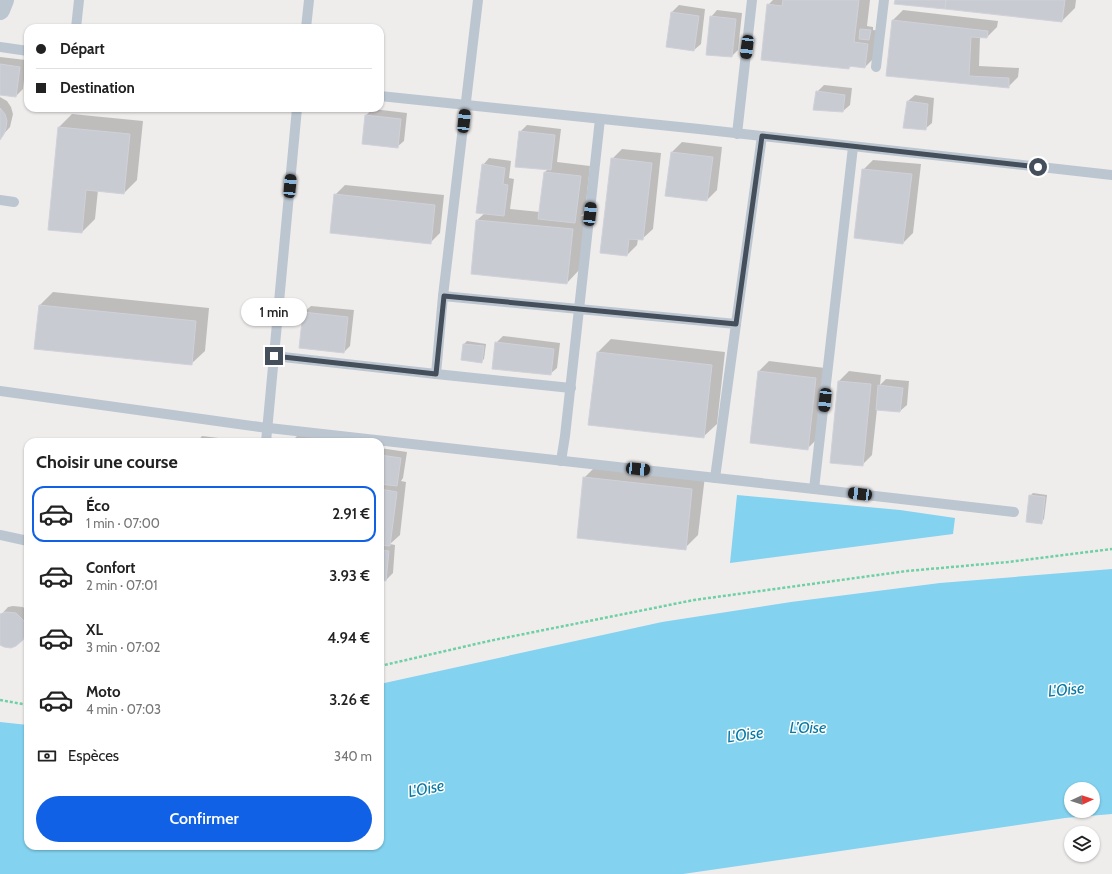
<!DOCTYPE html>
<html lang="fr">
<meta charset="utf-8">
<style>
:root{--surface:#fff;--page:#f2f2f2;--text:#222;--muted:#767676;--line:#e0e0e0;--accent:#1061e6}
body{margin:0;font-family:Cabin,sans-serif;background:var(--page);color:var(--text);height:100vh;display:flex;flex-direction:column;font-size:15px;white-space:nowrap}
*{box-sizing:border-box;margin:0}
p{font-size:13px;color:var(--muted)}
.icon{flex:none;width:22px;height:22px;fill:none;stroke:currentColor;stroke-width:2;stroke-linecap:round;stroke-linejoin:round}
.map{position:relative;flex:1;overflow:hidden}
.details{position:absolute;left:24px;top:438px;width:360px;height:412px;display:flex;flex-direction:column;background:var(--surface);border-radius:12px;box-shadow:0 1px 3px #0004}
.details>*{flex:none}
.guide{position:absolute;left:24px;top:24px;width:360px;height:88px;border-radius:12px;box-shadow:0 1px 3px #0004;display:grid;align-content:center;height:88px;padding:0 12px;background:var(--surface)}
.needle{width:26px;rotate:87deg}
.tools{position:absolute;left:1064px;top:782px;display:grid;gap:8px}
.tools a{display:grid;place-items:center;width:36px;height:36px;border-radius:50%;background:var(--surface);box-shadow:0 1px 3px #0004;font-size:20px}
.end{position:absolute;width:18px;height:18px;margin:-9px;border:5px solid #444f5b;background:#fff;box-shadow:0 0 0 2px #fff}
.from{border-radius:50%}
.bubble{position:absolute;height:28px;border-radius:14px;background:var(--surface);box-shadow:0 1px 3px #0004;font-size:13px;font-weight:600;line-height:28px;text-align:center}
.car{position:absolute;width:12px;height:24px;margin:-12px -6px;border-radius:5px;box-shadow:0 0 3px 1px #0007;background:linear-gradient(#222 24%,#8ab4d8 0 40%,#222 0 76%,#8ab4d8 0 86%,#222 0)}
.guide b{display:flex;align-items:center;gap:14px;height:38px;font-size:15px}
.guide b+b{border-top:1px solid var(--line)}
.guide i{width:10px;height:10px;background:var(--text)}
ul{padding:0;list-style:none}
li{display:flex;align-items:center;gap:12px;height:56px;margin:0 8px 6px;padding:0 4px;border:2px solid transparent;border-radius:12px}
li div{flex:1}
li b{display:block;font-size:15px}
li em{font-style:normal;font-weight:600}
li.current{border-color:var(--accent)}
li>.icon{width:36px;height:36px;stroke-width:1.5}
h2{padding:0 12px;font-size:18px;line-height:48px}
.pay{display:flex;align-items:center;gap:10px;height:44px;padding:0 12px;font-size:15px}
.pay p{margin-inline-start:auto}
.primary-button{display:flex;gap:8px;margin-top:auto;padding:8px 12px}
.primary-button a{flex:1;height:46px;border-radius:24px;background:var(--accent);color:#fff;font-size:16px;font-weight:600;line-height:46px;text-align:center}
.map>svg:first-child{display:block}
.water{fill:#82d2f0;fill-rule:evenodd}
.shadow{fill:#0003}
.building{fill:#c9cbd2;stroke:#d0d2d9}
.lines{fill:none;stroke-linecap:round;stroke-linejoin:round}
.path{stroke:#6ed0a5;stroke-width:2.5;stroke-dasharray:3 2;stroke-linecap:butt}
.lane{stroke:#bcc6d0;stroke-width:10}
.street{stroke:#bcc6d0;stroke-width:20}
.route{stroke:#444f5b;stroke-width:5}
.labels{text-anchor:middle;stroke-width:3;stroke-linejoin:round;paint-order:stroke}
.water-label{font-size:16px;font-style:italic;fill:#067aa4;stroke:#fff}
</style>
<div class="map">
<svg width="1112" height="874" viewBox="0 0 1112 874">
<rect width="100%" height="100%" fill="#efecec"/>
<g class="water">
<polygon points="737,495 900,510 955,518 953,534 730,563"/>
<path d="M 1112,569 L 1112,814 L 1065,818 L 683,874 L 0,874 L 0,722 L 28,725 L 28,846 L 380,846 L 380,684 L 662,622 L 791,602 L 940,583 ZM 1071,789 L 1093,789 L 1093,811 L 1071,811 Z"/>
</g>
<g class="shadow">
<polygon points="773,0 870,0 867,26 873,27 873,30 881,31 878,54 865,67 851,66 849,68 768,5"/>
<polygon points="896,0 1076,0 1075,8 1062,21"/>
<polygon points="679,5 705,9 701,44 694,50 667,46 672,12"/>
<polygon points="717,10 742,13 738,50 732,56 711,17"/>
<polygon points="903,10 998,21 997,27 987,37 980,37 979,66 1019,68 1018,77 1008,87 887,75 893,20"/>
<polygon points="0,57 26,60 23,89 16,96 0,94"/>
<polygon points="824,85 852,88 850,105 843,111 817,92"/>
<polygon points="915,95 934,98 932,123 925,129 908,101"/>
<polygon points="0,97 7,101 11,107 13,114 10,127 0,138"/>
<polygon points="373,109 407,113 404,141 397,147 366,115"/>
<polygon points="72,114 143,121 137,180 124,193 98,190 95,219 82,232 49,229 59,127"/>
<polygon points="527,125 561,129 557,162 590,166 585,212 581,216 585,216 580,269 567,283 477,220 485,213 483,165 489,158 511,161 509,178 514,179 510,209 540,212 545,172 548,169 520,132"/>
<polygon points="682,142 722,147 717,190 707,200 672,152"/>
<polygon points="622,149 661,153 653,229 642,239 638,239 637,245 627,255 612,159"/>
<polygon points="873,160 921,164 913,233 903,243 863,170"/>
<polygon points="345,185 444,195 440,233 430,243 335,195"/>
<polygon points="53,292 209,308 205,351 191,364 40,305"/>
<polygon points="311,306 354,310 350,346 344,352 304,312"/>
<polygon points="503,336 560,343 557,368 550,374 496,343"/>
<polygon points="611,339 725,352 717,424 703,437 598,352"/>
<polygon points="467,341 486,344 484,359 481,362 464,344"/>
<polygon points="769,361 825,368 817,439 807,449 759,371"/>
<polygon points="849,371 881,375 880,385 886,379 909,381 907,405 900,411 877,409 872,455 862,465 831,462 839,381"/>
<polygon points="298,435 349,441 349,442 291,442"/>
<polygon points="202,436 235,440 235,442 199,442 199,440"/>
<polygon points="380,448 407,452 403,478 401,481 406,482 400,535 390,544 395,545 393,573 386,580 380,579"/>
<polygon points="598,464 705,476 698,535 685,548 584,478"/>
<polygon points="1033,493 1047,495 1044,519 1041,523 1030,496"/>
<polygon points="13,606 23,607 28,612 28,634 22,639 0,644 0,616 8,607"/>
</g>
<g class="building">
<polygon points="783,0 859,0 854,42 868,44 865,68 849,66 849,69 761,60 767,4 782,6"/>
<polygon points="895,0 946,0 945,9 894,4"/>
<polygon points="946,0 1065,0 1062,22 945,9"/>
<polygon points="671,12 699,16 694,51 666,47"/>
<polygon points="710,16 736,19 732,57 706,55"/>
<polygon points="892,20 988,31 987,38 971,37 969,76 1009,78 1009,88 886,76"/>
<polygon points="860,29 871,30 869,40 859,39"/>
<polygon points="0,64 20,67 16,97 0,95"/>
<polygon points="816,91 845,95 843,112 813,110"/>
<polygon points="907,101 928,104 926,130 903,128"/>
<polygon points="0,108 5,114 7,121 6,128 4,134 0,140"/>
<polygon points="365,115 401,119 398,148 362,144"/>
<polygon points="58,127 130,134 124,194 86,190 82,233 48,230"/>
<polygon points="519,131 555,135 551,170 515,167"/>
<polygon points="671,152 713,157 707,201 665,196"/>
<polygon points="611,158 652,163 643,240 629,239 627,256 600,253"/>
<polygon points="482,164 505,168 503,184 508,185 504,216 476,213"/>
<polygon points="862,169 912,174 903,244 854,238"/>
<polygon points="544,172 581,176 575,223 538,219"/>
<polygon points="334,194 435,205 431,244 330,233"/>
<polygon points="476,220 573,229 567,284 471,274"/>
<polygon points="39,305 196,321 192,365 34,349"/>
<polygon points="303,312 348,317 344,353 299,348"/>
<polygon points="495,342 554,349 551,375 492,369"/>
<polygon points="463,344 484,346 482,363 461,360"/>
<polygon points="597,352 712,365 704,438 588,425"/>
<polygon points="758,371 816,378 808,450 750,443"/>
<polygon points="838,381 871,384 863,466 830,463"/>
<polygon points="878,385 903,388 900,412 876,410"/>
<polygon points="198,439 227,442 198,442"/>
<polygon points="380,455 401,458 397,486 380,484"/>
<polygon points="583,477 692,489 686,550 577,538"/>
<polygon points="380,489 397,492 390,546 380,545"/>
<polygon points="1029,495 1045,497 1042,524 1026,522"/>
<polygon points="380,550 389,551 386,581 380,580"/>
<polygon points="6,612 16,613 24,621 26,626 26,633 23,640 16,646 11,648 4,647 0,645 0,614"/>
</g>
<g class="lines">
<g class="path">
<polyline points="380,666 489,641 694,600 907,571 1008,562 1112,549"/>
<polyline points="0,700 28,705"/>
</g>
<g class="lane">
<polyline points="76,28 79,0"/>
<polyline points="306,28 309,0"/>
<polyline points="0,47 28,51"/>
<polyline points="876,67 884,0"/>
<polyline points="380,96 699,129 1112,175"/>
<polyline points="737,134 752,0"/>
<polyline points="0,200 14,202"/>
<polyline points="443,296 736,324 715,478"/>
<polyline points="736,324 762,136"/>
<polyline points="274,356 436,374 443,296 478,0"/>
<polyline points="436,374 571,388"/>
<polyline points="0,391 260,427 814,489 1014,512"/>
<polyline points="266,442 297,108"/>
<polyline points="561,461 565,436 600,119"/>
<polyline points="814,489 853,147"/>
<polyline points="0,535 28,541"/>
</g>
<polyline class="street" points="0,10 4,0"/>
</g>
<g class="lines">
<polyline class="route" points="274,356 436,374 444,296 736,324 762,136 1038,167"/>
</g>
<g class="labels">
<g class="water-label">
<text transform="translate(1066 689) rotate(-6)" y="6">L'Oise</text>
<text x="808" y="733">L’Oise</text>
<text transform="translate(745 734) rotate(-8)" y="6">L'Oise</text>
<text transform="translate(426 788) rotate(-11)" y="6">L'Oise</text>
</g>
</g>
</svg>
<div class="tools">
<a><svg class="needle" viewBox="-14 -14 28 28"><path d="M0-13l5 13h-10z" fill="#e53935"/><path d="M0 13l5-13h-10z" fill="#767676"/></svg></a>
<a><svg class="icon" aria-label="layers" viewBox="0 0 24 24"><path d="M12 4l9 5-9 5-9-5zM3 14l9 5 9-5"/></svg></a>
</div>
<i class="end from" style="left:1038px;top:167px"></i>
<i class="end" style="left:274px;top:356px"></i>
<div class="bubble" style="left:241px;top:298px;width:66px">1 min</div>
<i class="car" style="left:747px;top:47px;rotate:187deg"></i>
<i class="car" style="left:464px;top:121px;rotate:6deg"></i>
<i class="car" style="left:290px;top:186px;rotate:5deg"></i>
<i class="car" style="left:590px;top:214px;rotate:6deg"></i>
<i class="car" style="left:825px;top:400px;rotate:186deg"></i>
<i class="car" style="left:638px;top:469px;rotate:96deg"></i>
<i class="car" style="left:860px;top:494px;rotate:277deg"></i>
<div class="guide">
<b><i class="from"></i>Départ</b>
<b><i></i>Destination</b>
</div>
<section class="details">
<h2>Choisir une course</h2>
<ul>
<li class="current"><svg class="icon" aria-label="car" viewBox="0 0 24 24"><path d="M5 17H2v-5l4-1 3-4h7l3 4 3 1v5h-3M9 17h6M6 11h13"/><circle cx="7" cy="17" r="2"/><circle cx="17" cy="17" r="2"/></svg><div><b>Éco</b><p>1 min · 07:00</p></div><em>2.91 €</em></li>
<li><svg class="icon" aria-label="car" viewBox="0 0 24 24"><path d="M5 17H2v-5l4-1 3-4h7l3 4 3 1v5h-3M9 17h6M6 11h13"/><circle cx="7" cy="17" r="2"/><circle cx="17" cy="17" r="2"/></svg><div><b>Confort</b><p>2 min · 07:01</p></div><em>3.93 €</em></li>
<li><svg class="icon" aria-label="car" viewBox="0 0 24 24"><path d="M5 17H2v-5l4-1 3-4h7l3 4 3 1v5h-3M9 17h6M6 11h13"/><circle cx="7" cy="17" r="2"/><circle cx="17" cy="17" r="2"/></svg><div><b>XL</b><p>3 min · 07:02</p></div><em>4.94 €</em></li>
<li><svg class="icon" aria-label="car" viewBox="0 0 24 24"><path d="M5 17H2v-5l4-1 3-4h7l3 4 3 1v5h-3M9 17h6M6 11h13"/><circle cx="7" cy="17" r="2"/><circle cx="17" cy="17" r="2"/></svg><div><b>Moto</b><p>4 min · 07:03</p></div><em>3.26 €</em></li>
</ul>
<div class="pay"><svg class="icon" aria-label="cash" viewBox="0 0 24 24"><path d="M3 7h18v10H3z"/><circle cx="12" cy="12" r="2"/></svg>Espèces<p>340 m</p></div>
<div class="primary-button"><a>Confirmer</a></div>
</section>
</div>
